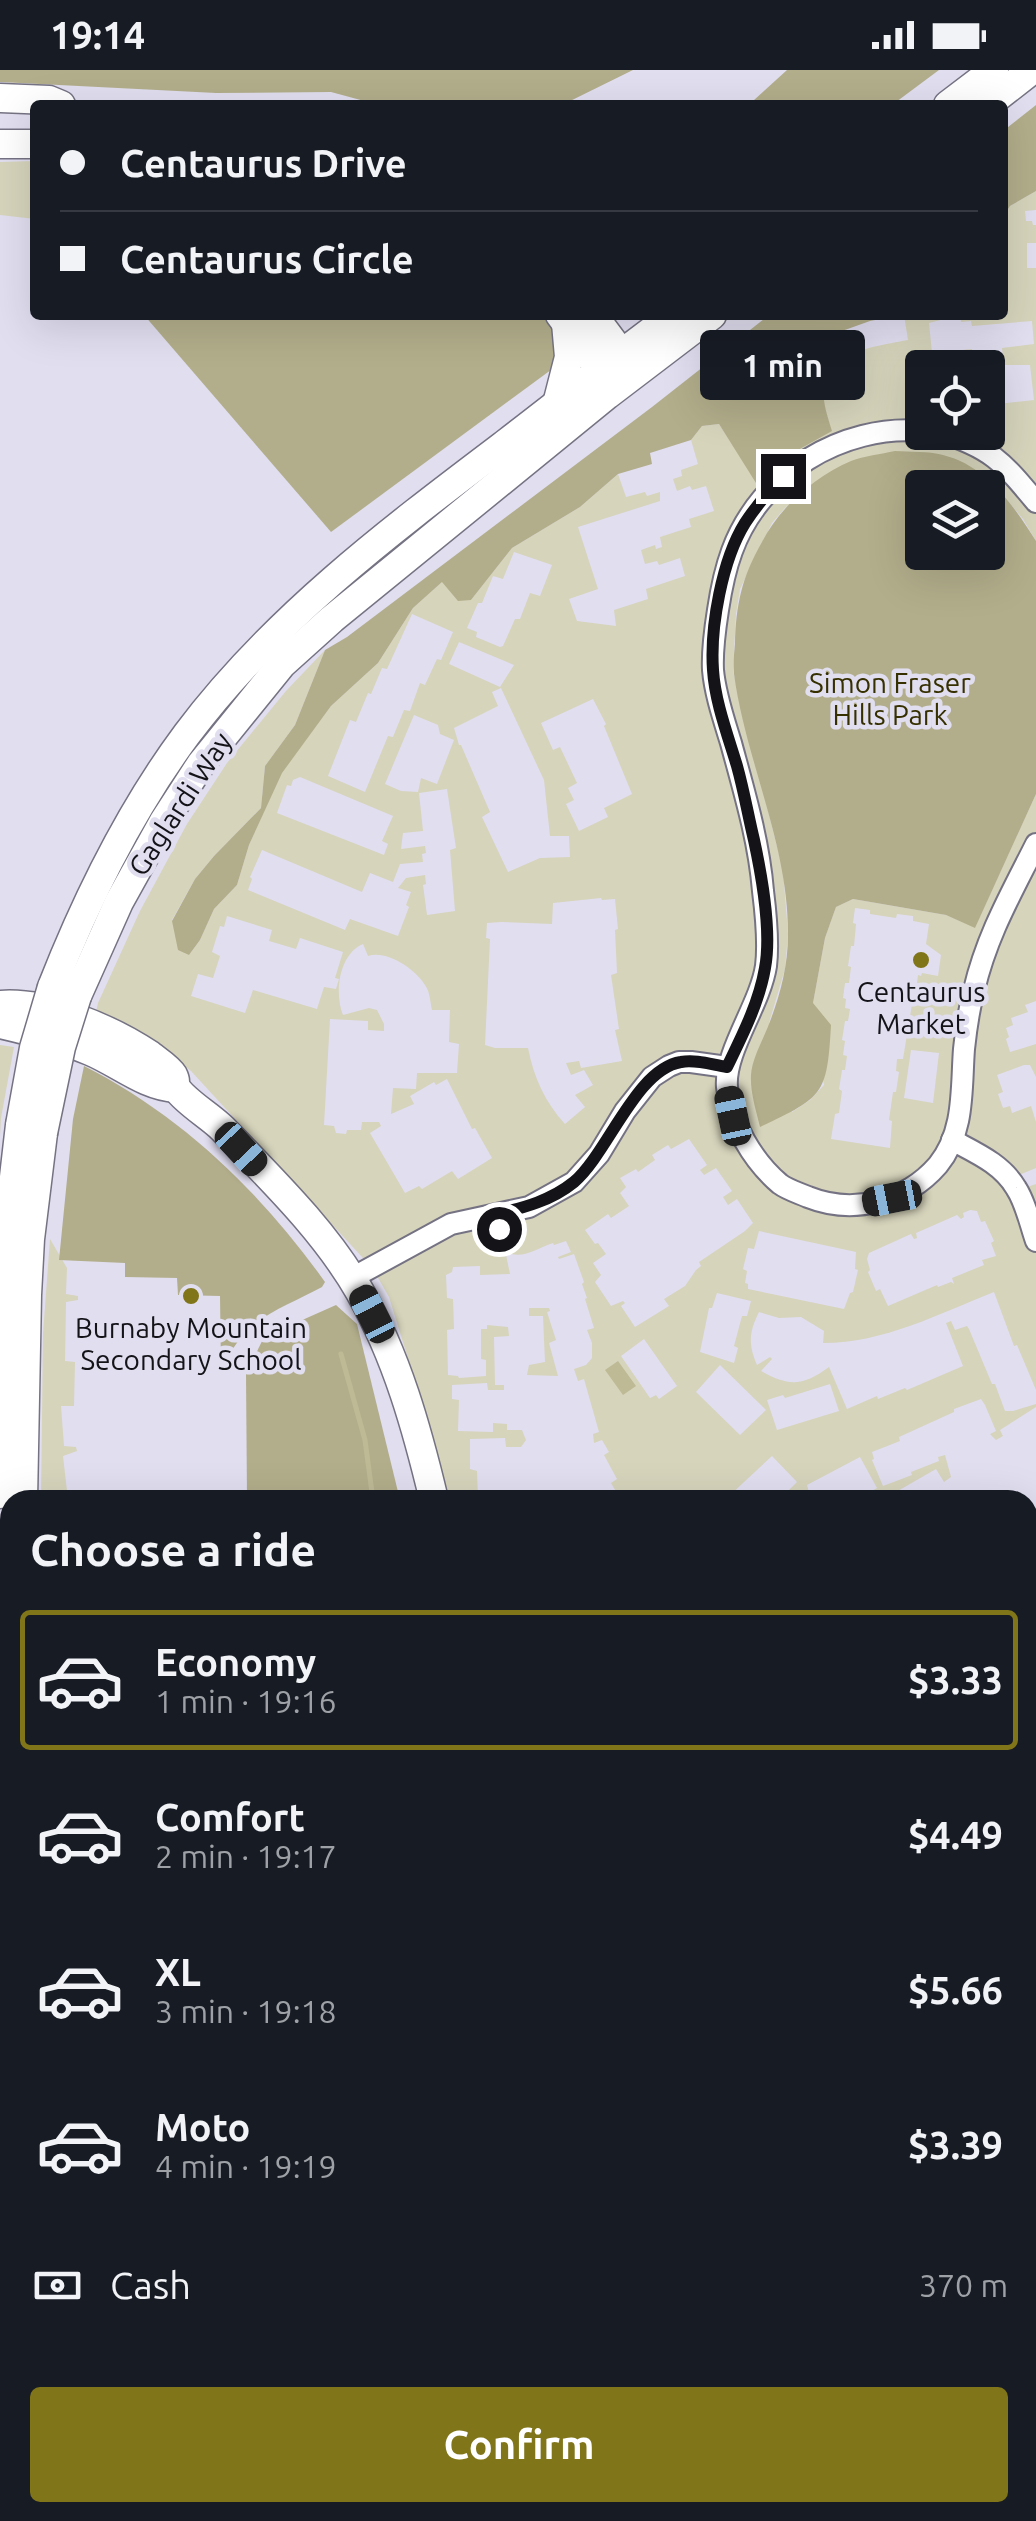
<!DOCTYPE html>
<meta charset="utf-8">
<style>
:root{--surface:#171b24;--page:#242831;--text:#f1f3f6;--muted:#9ea1a6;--line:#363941;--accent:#807519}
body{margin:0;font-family:Ubuntu,sans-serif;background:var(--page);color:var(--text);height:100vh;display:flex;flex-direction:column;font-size:38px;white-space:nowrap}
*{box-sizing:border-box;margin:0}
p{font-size:32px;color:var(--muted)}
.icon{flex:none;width:55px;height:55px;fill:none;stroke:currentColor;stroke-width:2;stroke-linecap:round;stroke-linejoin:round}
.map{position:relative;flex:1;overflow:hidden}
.sheet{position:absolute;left:0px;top:1420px;width:1038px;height:1032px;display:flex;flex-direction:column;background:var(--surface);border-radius:30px 30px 0 0;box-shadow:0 10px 40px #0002}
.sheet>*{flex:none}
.hud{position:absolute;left:30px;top:30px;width:978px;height:220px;border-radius:10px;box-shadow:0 10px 40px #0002;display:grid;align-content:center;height:220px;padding:0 30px;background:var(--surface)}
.fabs{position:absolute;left:905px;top:280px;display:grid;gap:20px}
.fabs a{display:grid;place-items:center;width:100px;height:100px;border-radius:10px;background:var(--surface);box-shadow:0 10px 40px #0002;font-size:50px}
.end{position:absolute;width:45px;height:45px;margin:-22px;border:12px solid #131318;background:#fff;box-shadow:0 0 0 5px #fff}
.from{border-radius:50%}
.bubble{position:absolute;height:70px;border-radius:10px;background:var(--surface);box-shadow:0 10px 40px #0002;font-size:32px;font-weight:700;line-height:70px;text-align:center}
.car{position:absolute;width:30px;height:60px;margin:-30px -15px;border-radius:12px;box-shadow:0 0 8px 2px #0007;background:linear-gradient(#222 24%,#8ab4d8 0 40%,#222 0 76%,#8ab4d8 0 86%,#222 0)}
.hud b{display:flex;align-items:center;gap:35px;height:95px;font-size:38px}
.hud b+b{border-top:2px solid var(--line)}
.hud i{width:25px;height:25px;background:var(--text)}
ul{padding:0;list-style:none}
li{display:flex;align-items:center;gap:30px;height:140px;margin:0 20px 15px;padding:0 10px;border:5px solid transparent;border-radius:10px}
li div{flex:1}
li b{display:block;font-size:38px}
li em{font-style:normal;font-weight:700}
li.active{border-color:var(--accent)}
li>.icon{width:90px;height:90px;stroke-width:1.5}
h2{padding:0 30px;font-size:45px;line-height:120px}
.pay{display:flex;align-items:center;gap:25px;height:110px;padding:0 30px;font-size:38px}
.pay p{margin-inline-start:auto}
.button{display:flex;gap:20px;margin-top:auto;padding:20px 30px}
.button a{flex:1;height:115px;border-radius:10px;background:var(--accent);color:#fff;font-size:40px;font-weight:700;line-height:115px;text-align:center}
.status{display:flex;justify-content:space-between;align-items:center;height:70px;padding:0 50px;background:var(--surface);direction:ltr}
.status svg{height:28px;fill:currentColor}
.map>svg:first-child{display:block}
.green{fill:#d6d4bb;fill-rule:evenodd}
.forest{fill:#b2ae8b;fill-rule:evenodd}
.water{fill:#beba96}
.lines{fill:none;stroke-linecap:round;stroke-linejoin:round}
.stream{stroke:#beba96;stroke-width:5}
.street-casing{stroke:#757383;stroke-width:24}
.secondary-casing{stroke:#757383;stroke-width:31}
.primary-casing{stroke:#757383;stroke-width:36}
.street{stroke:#fff;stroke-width:20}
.secondary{stroke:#fff;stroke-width:28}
.primary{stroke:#fff;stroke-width:32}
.rail-casing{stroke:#84828e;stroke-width:9}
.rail{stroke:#e1def0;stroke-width:5;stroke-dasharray:15;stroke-linecap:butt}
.secondary-bridge-casing{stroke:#757383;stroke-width:31;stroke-linecap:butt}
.secondary-bridge{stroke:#fff;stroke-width:28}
.route{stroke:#131318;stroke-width:12}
.poi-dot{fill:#807519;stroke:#e1def0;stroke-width:4}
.labels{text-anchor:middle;stroke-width:9;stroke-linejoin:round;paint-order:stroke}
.park-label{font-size:28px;fill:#363001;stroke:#e1def0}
.street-label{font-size:28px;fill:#131318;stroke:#e1def0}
.poi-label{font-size:28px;fill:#131318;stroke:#e1def0}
</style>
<div class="status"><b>19:14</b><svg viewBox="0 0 49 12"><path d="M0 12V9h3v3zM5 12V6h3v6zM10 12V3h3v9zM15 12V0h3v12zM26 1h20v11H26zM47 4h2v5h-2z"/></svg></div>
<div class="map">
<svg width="1036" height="2451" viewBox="0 0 1036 2451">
<rect width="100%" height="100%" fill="#e1def0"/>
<g class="green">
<polygon points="35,91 35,149 0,145 0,92"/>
<path d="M 1036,121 L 1036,140 L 1025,141 L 1026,151 L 1032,151 L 1033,155 L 1036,155 L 1036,173 L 1027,173 L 1027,198 L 1036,198 L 1036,471 L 1023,449 L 992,412 L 852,391 L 817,411 L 785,438 L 772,453 L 740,519 L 736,544 L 733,601 L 783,800 L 788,864 L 785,899 L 769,953 L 792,1042 L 810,1030 L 824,1015 L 813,933 L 825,868 L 836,837 L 853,829 L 946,845 L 975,857 L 1036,724 L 1036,931 L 1025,935 L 1028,942 L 1011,948 L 1013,955 L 1006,958 L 1009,967 L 1006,969 L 1010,982 L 1036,974 L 1036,1007 L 1030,995 L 1024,995 L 997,1005 L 1003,1022 L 998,1024 L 1003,1038 L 1010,1036 L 1012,1043 L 1031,1036 L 1036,1052 L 1036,1098 L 1009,1109 L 1018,1120 L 1036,1114 L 1036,1320 L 1017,1275 L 1014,1276 L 994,1222 C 938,1244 884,1273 823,1273 L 824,1261 L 801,1247 L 779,1248 L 759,1242 C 749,1262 748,1274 757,1295 L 770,1287 L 772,1289 L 761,1301 C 789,1317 803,1316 829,1297 L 847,1339 L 877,1326 L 878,1329 L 905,1318 L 907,1320 L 963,1296 L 946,1253 L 951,1251 L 955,1260 L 967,1256 L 969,1259 L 992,1314 L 995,1314 L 1005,1341 L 1013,1341 L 1036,1334 L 1036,1337 L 1000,1360 L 1003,1366 L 996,1370 L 990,1364 L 996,1361 L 985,1335 L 981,1329 L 954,1339 L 954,1342 L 899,1367 L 900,1371 L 872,1382 L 874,1389 L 872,1390 L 883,1416 L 912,1405 L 911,1402 L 939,1391 L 938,1387 L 945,1385 L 951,1407 L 944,1412 L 936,1399 L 882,1430 L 874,1430 L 870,1422 L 877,1418 L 860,1387 L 807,1415 L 811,1430 L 802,1430 L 800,1427 L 794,1430 L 779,1430 L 797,1412 L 772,1386 L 728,1427 L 729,1430 L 621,1430 L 611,1413 L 617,1409 L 604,1385 L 609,1382 L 602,1370 L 594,1373 L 593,1364 L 599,1362 L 584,1309 L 578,1311 L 574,1299 L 586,1295 L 592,1288 L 592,1273 L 587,1260 L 594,1258 L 585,1229 L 587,1228 L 582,1214 L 584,1212 L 574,1184 L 559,1189 L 558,1187 L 571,1182 L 566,1171 L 554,1175 L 553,1173 C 538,1178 518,1192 505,1180 L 510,1204 L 480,1205 L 480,1196 L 453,1197 L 452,1202 L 446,1205 L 447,1228 L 453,1229 L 454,1259 L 447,1260 L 448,1305 L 458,1306 L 459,1308 L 486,1306 L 486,1290 L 481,1289 L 481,1259 L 487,1259 L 487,1255 L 508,1257 L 509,1266 L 494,1267 L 495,1315 L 504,1315 L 504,1320 L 488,1320 L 487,1313 L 452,1315 L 452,1329 L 459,1330 L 458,1361 L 493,1362 L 493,1353 L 507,1354 L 507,1360 L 522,1360 L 526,1370 L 521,1377 L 506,1377 L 505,1368 L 470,1369 L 470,1399 L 477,1401 L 478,1429 L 481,1430 L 449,1430 L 428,1353 L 389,1227 L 373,1199 L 191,1001 L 141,962 L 95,947 L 98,933 L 140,841 L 187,754 L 227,693 L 286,621 L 325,580 L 295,655 L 265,696 L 261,738 L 214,786 L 195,809 L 172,850 L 189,885 L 200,870 L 214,839 L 237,815 L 249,775 L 281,703 L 331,636 L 378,593 L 413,538 L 443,511 L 471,530 L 512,478 L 580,437 L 618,404 L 626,427 L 645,422 L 647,426 L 660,422 L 660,431 L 578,457 L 598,519 L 569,529 L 577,551 L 616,556 L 614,540 L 648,529 L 646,519 L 685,506 L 680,488 L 659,495 L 657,491 L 645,494 L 641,480 L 655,475 L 656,479 L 662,477 L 660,467 L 691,457 L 689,449 L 714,441 L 706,416 L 692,420 L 690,416 L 677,421 L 673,409 L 682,406 L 681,400 L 698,394 L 691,370 L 702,356 L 719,354 L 757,412 L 791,384 L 831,361 C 829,349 822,334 823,321 C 826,281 877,276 908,270 L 904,245 L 947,245 L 948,248 L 929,253 L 932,283 L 972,279 L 973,283 L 991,281 L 993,300 L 988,300 L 988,298 L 922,298 L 922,362 L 988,362 L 988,328 L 989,335 L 1034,330 L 1030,295 L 1004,295 L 1002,278 L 1034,274 L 1032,251 L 972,256 L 971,251 L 961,252 L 960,245 L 1002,245 L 1003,147 L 1010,136 ZM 514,482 L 552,495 L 540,526 L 530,523 L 520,549 L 515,549 L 503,576 L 500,577 L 476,567 L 477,562 L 467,558 L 478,533 L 482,533 L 493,506 L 503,509 ZM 412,544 L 453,562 L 441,590 L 437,589 L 425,615 L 420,613 L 410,641 L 404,640 L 393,667 L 388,666 L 365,722 L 328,706 L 350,650 L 356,652 L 368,623 L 371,624 L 382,598 L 387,599 ZM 459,572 L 514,595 L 500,617 L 449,594 ZM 501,618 L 544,710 L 550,766 L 569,766 L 570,787 L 540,788 L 508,802 L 482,747 L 490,742 L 461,675 L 459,675 L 454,658 L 498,636 L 492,622 ZM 593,629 L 606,654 L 604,656 L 632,724 L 604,738 L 608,747 L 579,761 L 566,734 L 574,730 L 568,718 L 577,713 L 560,677 L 553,680 L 541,653 ZM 414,645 L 438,655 L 440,664 L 454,670 L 437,714 L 421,708 L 418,722 L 401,721 L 385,714 ZM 300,707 L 393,746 L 382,771 L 388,774 L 384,785 L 277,743 L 287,715 L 291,716 L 293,710 ZM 447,719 L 456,778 L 450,780 L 455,841 L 427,845 L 423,815 L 426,814 L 425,805 L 406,808 L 398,818 L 411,822 L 406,835 L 409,837 L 398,866 L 350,849 L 345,860 L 248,820 L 252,809 L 250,807 L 262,780 L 362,822 L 370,803 L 393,812 L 400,794 L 423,792 L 422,784 L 426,783 L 425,776 L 401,779 L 403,763 L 423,761 L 419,723 ZM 601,828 L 602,830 L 615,829 L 618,859 L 615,860 L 617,903 L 611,905 L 619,959 L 615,960 L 622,991 L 581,998 L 579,991 L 566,993 L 571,1005 L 584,1000 L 593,1015 L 575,1025 L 585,1037 L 565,1054 C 545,1032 534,1008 528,978 L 495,978 L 485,975 L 490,869 L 486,868 L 487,853 L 501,852 L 552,854 L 553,833 ZM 855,838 L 870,840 L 870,844 L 896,848 L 897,844 L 913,846 L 913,851 L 929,854 L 926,874 L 941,885 L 938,906 L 922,903 L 921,906 L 918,905 L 916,921 L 914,922 L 903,989 L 897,989 L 896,1001 L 899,1002 L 896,1022 L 893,1022 L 889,1050 L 892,1051 L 890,1078 L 831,1069 L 835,1044 L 839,1043 L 842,1021 L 839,1019 L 842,1000 L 845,1000 L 847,986 L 843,985 L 845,971 L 842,970 L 845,951 L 848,951 L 850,939 L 845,938 L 846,929 L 843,928 L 845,913 L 849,913 L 851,897 L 848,896 L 851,876 L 854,876 L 856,854 L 853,853 ZM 227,846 L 272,860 L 269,871 L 296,879 L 300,868 L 343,882 L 335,908 L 339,909 L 336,919 L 324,917 L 317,939 L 253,920 L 245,943 L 191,926 L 198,904 L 213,908 L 220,886 L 212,882 L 220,856 L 224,857 ZM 363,874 L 368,886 C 387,880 415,899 425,915 C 430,922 430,931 432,940 L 450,940 L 449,972 L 459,974 L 457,1003 L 417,1003 L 416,1019 L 393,1018 L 391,1044 L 414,1034 L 410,1026 L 434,1012 L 436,1015 L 447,1009 L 472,1059 L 475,1058 L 492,1088 L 458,1109 L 452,1101 L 422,1119 L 419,1116 L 405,1123 L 370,1063 L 381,1056 L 379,1052 L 362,1052 L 361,1060 L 347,1060 L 346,1064 L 336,1063 L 334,1056 L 324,1055 L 330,949 L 368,951 L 368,960 L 384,961 L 384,954 L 377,940 L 369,938 L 343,945 C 334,923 339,884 363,874 ZM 911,980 L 939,983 L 933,1033 L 904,1028 ZM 689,1069 L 707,1095 L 700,1100 L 704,1105 L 716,1098 L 732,1121 L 723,1127 L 728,1135 L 737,1129 L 753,1153 L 745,1161 L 699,1192 L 701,1196 L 696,1200 L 685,1216 L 664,1229 L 669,1236 L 635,1257 L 621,1236 L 625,1233 L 623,1231 L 611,1236 L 595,1212 L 601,1205 L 593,1193 L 606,1184 L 598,1173 L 595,1174 L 585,1160 L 608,1144 L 611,1148 L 629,1136 L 620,1123 L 626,1117 L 620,1108 L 636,1099 L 638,1102 L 655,1090 L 652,1085 L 668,1075 L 671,1079 ZM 970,1140 L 977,1141 L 981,1152 L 985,1151 L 994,1171 L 991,1173 L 996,1186 L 982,1190 L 984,1195 L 952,1208 L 954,1214 L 951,1212 L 938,1217 L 937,1215 L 888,1236 L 880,1219 L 876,1221 L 868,1202 L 870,1200 L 867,1189 L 869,1183 L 911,1164 L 914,1169 L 917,1168 L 916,1163 L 957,1145 L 961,1149 L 964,1147 L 963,1143 ZM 759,1161 L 856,1182 L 855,1199 L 858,1200 L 853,1222 L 850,1223 L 844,1239 L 748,1219 L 748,1214 L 745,1213 L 747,1201 L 743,1199 L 748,1178 L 754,1179 ZM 717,1223 L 751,1231 L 747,1246 L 742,1246 L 734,1276 L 738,1278 L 734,1293 L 700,1282 L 709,1238 L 712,1238 ZM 644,1269 L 677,1316 L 659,1329 L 656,1325 L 650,1328 L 621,1286 ZM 720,1295 L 766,1340 L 740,1365 L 696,1322 ZM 830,1314 L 839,1341 L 777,1360 L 767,1330 L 783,1325 L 785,1328 Z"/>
<polygon points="0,975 14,977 1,1048 0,1067"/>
<polygon points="50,1169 67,1198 66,1224 78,1226 78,1230 66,1232 65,1291 75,1292 74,1336 61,1336 64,1376 76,1377 77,1381 63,1386 68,1430 41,1430 43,1264"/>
<polygon points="529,1238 549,1238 550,1241 547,1242 556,1270 549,1273 558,1306 527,1305 529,1295 545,1292 543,1246 529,1246"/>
<polygon points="1036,1915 1036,2085 1028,2107 1028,1936"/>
<polygon points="432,2442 479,2451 324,2451 283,2443"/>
<polygon points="813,2443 962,2443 960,2451 810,2451"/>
</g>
<g class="forest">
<polygon points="0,0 633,0 562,35 379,35 331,22 216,23 0,12"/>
<polygon points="787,0 939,0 892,35 745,35 754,30"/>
<polygon points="1036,35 1036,121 1010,136 1003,147 1003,61"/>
<polygon points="144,245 541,245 551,256 559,294 331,462"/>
<path d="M 769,245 L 901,245 L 870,251 L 842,261 L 847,285 C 818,316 820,322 832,361 L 791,384 L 756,413 L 719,354 L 702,356 L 691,370 L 650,383 L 652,394 L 618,404 L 580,437 L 512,478 L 471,530 L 458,531 L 442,512 L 413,538 L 378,593 L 331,636 L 282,703 L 249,775 L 237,815 L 214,839 L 200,870 L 189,885 L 178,880 L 172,851 L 195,809 L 214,786 L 261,738 L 265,696 L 295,655 L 325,580 L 347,567 L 652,337 Z"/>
<path d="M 895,381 C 911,382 928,381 943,385 C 987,396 1013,435 1036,471 L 1036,724 L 975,858 L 946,845 L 853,829 L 836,837 L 825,868 L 813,933 L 831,955 C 827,1026 823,1027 760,1057 C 756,1040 750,1022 751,1005 C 752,988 763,970 769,954 C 780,926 788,896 788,865 C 789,775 746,692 734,604 C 733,594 734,584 735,574 C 736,534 742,507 762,472 C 780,437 814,407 851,391 C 864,386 881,384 895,381 ZM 922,418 L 988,418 L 988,482 L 922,482 Z"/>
<path d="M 84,996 C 181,1045 262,1123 325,1212 L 322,1217 C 297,1231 264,1242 244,1264 C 235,1274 228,1287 221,1299 L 220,1226 L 178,1225 L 177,1208 L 125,1207 L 125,1193 L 59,1190 L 73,1049 Z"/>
<polygon points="336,1235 357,1254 400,1430 247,1430 246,1304 264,1267"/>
<polygon points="1036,2085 1036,2451 960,2451 962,2443 1028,2442 1028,2107"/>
<path d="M 432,2443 L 813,2442 L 813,2443 L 810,2451 L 565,2451 C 538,2442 537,2450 511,2451 C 484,2451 459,2447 432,2443 Z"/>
</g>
<polygon class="water" points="618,1291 636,1316 623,1325 605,1300"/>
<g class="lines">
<g class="stream">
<polyline points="341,1284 365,1370 373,1430"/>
<polyline points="1028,2133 1036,2118"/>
<polyline points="597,2442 611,2451"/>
<polyline points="709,2451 718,2450 728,2442"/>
</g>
<defs>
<g id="street">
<path d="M 922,361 C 842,354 760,404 732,481 C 725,500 721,520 718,540 C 715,559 712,580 713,600 C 715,624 724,650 731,673 C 744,721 759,771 763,821 C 766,845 769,872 766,896 C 760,935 724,982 727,1017 C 730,1053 753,1091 780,1114 C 788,1120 799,1123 808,1127 C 853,1145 906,1132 938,1095 C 965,1062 961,1019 964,979 C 966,960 969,939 974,920 C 987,865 1011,824 1036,774"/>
<path d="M 939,362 C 990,377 1003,392 1036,432"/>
<path d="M 952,1070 C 976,1083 1002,1094 1016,1118 C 1026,1133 1030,1154 1036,1171"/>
<polyline points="352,1208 451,1154 529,1137 574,1112 599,1084 625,1041 652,1007 669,996 679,992 691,992 727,997"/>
<polyline points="1028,1632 1036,1626"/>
</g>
<g id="secondary">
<polyline points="0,28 49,30 61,35"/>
<polyline points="948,35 994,0"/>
<polyline points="987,35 1032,0"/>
<polyline points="0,74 35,74"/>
<polyline points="560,245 611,314"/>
<polyline points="593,245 631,296"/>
<polyline points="557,334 569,287 566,253"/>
<path d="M 52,917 C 87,828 129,742 187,664 C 274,548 390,461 505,374 C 561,331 616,287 673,245"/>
<polyline points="77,926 119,832 164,751 201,694 282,594 332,549 607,325 712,245"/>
<path d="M 0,935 C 46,931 111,959 150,985 C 156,990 169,998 173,1005 C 179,1017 169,1008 177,1019 C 187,1033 210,1046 223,1059 C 272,1110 325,1161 360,1222 C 397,1287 417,1359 434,1430"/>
<path d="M 0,954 C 31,961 61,969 90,981 C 119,993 144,1016 176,1018"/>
<polyline points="0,1424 8,1159 20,1055"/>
<polyline points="23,1430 27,1225 30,1169 43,1063"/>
<polyline points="1028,1495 1036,1489"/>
<polyline points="0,2257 10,1916"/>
</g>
<g id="primary">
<polyline points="0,2411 10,2414"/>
<polyline points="134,2442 172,2451"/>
</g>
</defs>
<use href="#street" class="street-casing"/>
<use href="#secondary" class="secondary-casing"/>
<use href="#primary" class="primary-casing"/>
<use href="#street" class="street"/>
<use href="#secondary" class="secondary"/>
<use href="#primary" class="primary"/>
<defs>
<g id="rail">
<polyline points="0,2371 10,2373"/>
<polyline points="347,2442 389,2451"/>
<polyline points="415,2442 457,2451"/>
</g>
</defs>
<use href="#rail" class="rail-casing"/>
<use href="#rail" class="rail"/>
<defs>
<g id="secondary-bridge">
<polyline points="20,1055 34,978 52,917"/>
<polyline points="43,1063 61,977 77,926"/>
</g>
</defs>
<use href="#secondary-bridge" class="secondary-bridge-casing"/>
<use href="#secondary-bridge" class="secondary-bridge"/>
</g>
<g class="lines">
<path class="route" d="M 499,1159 L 496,1144 C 524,1138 552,1130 574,1112 C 608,1083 636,999 681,992 C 696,989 713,995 727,997 C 742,966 759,933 765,898 C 772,861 762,807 754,770 C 748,745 744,721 737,696 C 728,666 715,632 713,600 C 710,557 722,490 745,453 C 756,436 769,421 783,406"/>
</g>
<g class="poi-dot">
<circle cx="921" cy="890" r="10"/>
<circle cx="191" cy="1226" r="10"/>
</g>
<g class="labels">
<g class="park-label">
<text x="890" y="623">Simon Fraser<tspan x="890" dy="32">Hills Park</tspan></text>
</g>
<g class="street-label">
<text transform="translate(180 734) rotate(-57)" y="10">Gaglardi Way</text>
</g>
<g class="poi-label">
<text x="921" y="932">Centaurus<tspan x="921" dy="32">Market</tspan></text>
<text x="191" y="1268">Burnaby Mountain<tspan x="191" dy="32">Secondary School</tspan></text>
</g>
</g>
</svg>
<div class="fabs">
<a><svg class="icon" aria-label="locate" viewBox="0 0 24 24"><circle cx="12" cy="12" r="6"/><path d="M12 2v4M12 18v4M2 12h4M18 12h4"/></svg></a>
<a><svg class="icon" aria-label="layers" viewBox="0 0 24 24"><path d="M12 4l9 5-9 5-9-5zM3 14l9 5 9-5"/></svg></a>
</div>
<i class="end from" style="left:499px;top:1159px"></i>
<i class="end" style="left:783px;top:406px"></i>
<div class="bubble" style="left:700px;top:260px;width:165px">1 min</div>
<i class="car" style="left:733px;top:1046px;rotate:348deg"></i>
<i class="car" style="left:241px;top:1079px;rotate:137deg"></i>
<i class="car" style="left:892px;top:1128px;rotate:259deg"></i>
<i class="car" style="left:372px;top:1244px;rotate:333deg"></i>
<div class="hud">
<b><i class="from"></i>Centaurus Drive</b>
<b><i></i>Centaurus Circle</b>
</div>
<section class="sheet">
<h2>Choose a ride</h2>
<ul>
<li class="active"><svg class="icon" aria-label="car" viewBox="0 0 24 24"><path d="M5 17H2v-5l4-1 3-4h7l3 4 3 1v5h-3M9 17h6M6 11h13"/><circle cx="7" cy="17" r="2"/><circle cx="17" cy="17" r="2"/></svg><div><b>Economy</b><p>1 min · 19:16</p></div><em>$3.33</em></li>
<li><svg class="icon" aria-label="car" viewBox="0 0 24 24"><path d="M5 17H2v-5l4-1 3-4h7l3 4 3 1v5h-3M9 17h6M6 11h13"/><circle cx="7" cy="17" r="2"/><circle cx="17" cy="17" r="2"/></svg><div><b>Comfort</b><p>2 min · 19:17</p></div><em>$4.49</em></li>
<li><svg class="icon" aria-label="car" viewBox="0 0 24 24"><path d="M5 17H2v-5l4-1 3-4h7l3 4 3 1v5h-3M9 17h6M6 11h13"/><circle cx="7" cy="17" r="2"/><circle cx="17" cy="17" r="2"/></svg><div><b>XL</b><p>3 min · 19:18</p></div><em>$5.66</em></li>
<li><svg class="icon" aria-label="car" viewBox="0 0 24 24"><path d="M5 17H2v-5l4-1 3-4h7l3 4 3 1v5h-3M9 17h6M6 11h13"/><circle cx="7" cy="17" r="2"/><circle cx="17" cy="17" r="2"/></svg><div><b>Moto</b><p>4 min · 19:19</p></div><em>$3.39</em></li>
</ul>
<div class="pay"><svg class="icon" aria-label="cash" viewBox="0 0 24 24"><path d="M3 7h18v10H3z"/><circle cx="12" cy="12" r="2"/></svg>Cash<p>370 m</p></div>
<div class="button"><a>Confirm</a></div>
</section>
</div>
